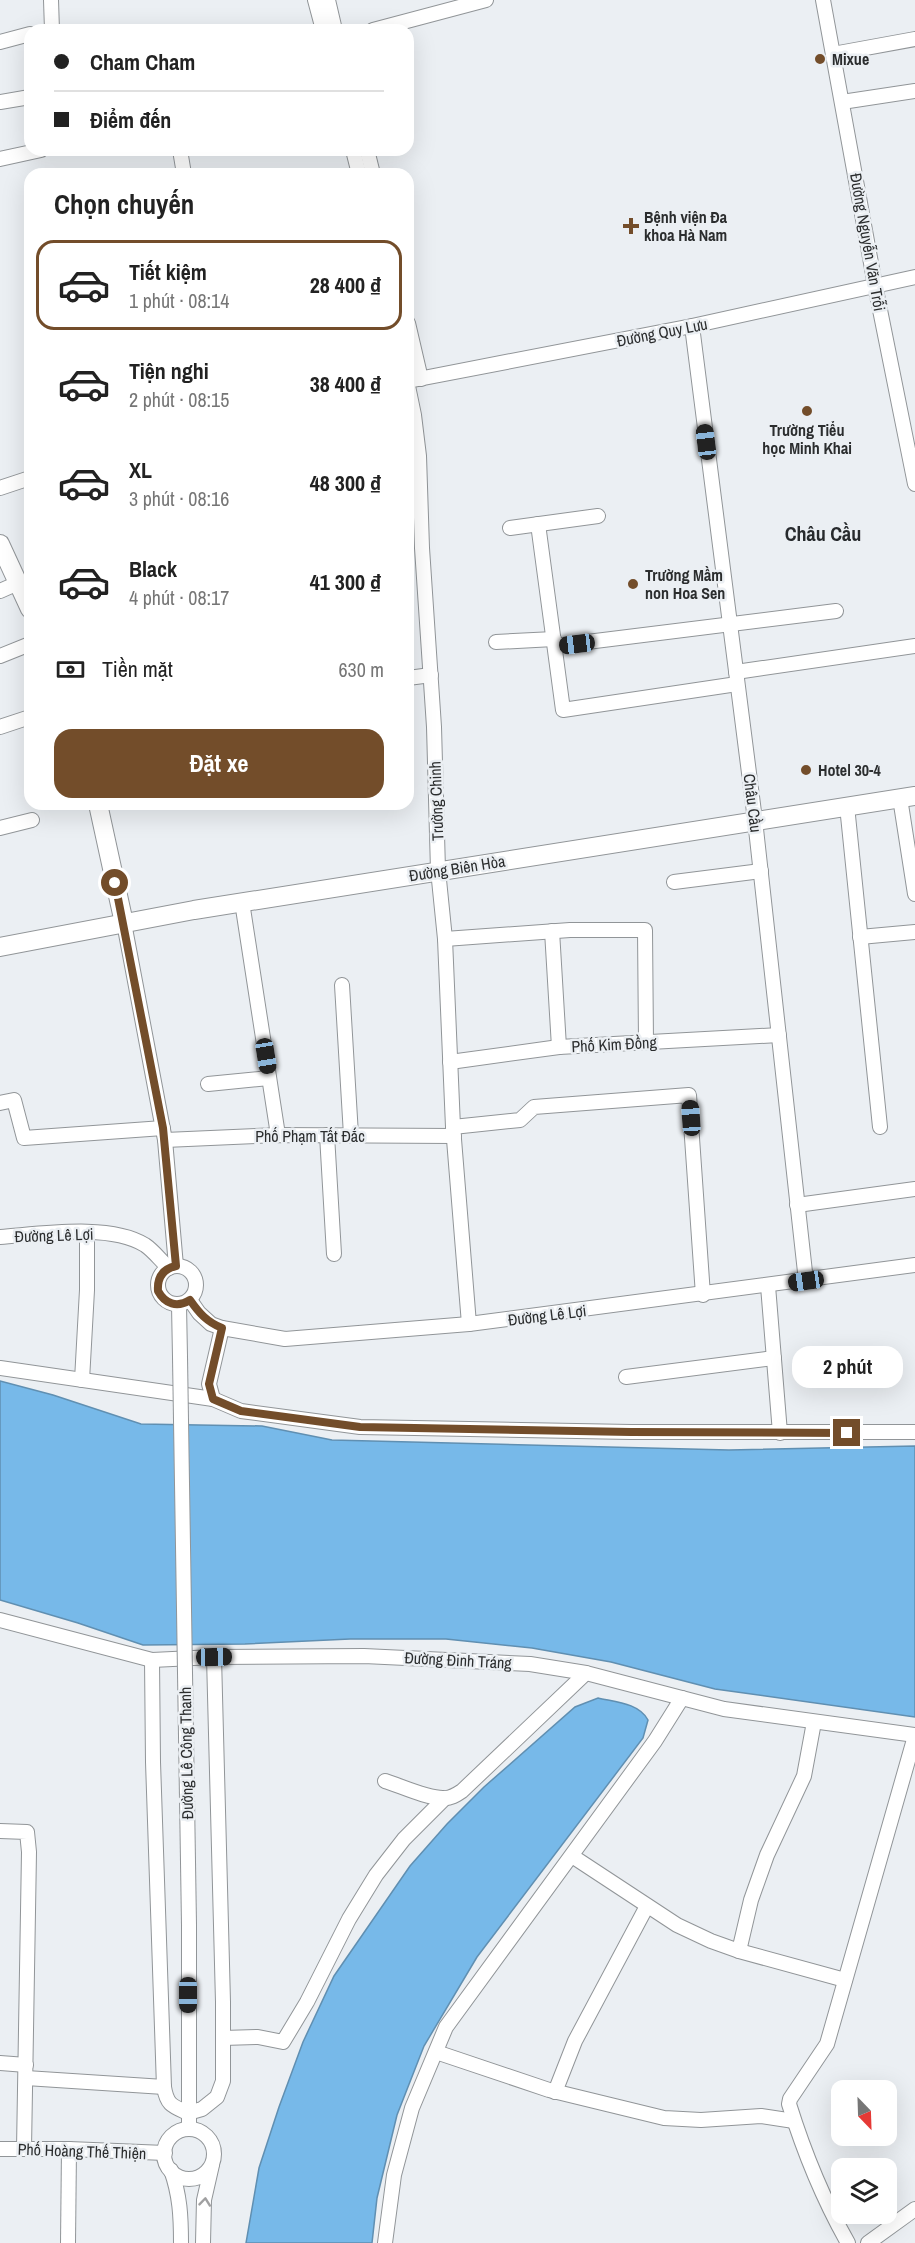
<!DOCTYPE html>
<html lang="vi">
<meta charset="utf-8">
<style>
:root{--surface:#fff;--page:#f2f2f2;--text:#222;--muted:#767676;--line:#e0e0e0;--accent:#734d2a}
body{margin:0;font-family:"Archivo Narrow",sans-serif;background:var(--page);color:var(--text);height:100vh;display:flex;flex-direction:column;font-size:22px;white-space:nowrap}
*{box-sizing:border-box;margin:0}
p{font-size:20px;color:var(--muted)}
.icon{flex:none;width:33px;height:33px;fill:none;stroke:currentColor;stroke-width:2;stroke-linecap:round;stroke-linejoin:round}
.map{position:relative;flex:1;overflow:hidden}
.side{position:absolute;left:24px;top:168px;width:390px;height:642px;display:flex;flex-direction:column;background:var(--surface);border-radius:18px;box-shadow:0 6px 24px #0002}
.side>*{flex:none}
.guide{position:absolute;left:24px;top:24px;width:390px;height:132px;border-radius:18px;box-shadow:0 6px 24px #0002;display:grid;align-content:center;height:132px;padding:0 30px;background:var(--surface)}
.needle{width:39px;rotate:157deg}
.fabs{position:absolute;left:831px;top:2080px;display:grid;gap:12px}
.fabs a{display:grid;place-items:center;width:66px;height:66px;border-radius:12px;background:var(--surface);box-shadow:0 6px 24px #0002;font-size:30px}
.end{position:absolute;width:27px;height:27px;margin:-14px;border:8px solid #734d2a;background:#fff;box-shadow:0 0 0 3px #fff}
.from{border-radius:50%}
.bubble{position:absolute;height:42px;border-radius:18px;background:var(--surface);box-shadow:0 6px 24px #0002;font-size:20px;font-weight:700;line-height:42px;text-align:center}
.car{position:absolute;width:18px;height:36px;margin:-18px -9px;border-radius:8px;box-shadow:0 0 4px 2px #0007;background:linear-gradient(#222 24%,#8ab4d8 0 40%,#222 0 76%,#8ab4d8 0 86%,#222 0)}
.guide b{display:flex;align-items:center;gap:21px;height:57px;font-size:22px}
.guide b+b{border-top:2px solid var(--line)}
.guide i{width:15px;height:15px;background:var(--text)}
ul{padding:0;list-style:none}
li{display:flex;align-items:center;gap:18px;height:90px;margin:0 12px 9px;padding:0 18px;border:3px solid transparent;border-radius:18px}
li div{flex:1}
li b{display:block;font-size:22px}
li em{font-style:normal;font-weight:700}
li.active{border-color:var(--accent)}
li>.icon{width:54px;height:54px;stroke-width:1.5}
h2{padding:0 30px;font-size:27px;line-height:72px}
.pay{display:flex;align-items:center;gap:15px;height:66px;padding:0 30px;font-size:22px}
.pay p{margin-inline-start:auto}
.cta{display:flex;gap:12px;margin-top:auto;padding:12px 30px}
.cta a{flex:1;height:69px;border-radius:18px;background:var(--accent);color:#fff;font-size:24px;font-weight:700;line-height:69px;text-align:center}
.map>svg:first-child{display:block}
.water{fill:#77b9e9;stroke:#608fb1;stroke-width:1.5}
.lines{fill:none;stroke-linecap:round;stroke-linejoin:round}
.minor-casing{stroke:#919598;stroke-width:16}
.major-casing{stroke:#919598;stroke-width:20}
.minor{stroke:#fff;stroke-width:14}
.major{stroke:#fff;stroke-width:18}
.minor-bridge-casing{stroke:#919598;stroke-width:16;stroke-linecap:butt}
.minor-bridge{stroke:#fff;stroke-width:14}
.oneway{stroke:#a0a0a1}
.route{stroke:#734d2a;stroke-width:8}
.poi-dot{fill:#734d2a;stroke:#ebeff3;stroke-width:2}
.labels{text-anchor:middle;stroke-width:5;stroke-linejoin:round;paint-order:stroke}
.poi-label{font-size:16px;font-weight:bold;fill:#2b2d2e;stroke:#ebeff3;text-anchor:start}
.street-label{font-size:16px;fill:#2b2d2e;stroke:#ebeff3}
.quarter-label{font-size:20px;font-weight:bold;fill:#272a2d;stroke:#ebeff3}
</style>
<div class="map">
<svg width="915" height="2243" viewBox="0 0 915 2243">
<rect width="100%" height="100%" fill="#ebeff3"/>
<g class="water">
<polygon points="0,1381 53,1395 141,1424 262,1426 332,1440 729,1450 915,1446 915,1717 715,1689 611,1662 532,1648 446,1639 350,1639 245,1644 143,1645 78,1623 0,1600"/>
<path d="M 598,1698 C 615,1702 639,1703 648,1720 L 643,1738 L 477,1957 L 424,2046 L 397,2115 L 377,2198 L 372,2243 L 246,2243 L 259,2168 L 279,2107 L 303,2042 L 334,1976 L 410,1866 L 447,1824 L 484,1787 L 575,1707 Z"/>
</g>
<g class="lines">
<defs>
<g id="minor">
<polyline points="51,0 52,30"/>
<polyline points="315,0 323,30"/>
<polyline points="328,0 335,30"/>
<polyline points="823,0 875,285 915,484"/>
<polyline points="373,30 486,0"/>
<polyline points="0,42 30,34"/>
<polyline points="833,54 915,39"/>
<polyline points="0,102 30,97"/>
<polyline points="842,102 915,91"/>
<polyline points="180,150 184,174"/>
<polyline points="353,150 359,174"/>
<polyline points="367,150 373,174"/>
<polyline points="0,159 41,150"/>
<polyline points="408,323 421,379"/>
<polyline points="692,326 755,820 806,1281"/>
<polyline points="408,381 692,326 915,277"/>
<polyline points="408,386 414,415 419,456 422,548 434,727 438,870 445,939 453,1127 469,1324"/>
<polyline points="0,488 30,478"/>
<polyline points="538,524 563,710 737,684"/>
<polyline points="510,528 598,516"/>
<polyline points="0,591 18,583"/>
<polyline points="496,642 554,639"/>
<polyline points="555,646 836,611"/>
<polyline points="0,656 30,644"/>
<polyline points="736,672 915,646"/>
<polyline points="408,678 431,675"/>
<polyline points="0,727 30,717"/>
<polyline points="900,798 915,894"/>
<polyline points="847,806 880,1127"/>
<polyline points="0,828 32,820"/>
<polyline points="674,882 761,871"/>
<polyline points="242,902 278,1135"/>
<polyline points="124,923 165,1140 176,1266"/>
<polyline points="552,931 559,1047"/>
<polyline points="860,937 915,932"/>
<polyline points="445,939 570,930 645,930 646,1042"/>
<polyline points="342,985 351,1135"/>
<polyline points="450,1062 559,1047 779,1035"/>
<polyline points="208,1084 269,1078"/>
<polyline points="0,1103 14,1100 24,1138 163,1128"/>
<polyline points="453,1127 520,1120 534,1107 689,1095 703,1295"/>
<polyline points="327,1135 334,1254"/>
<polyline points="165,1140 278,1135 454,1136"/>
<polyline points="797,1205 915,1189"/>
<path d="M 0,1237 C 41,1234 110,1223 145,1245 C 154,1251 161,1261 169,1268"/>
<circle cx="177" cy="1285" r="19"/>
<polyline points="768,1286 780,1433"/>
<polyline points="190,1300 199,1313 211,1324 222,1328 285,1339 469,1324 915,1265"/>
<polyline points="179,1305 180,1357"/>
<polyline points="0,1368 213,1399 241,1411 360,1427 631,1432 915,1432"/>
<polyline points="626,1377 774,1358"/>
<polyline points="82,1380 87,1290 87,1232"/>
<polyline points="213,1399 209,1384 222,1328"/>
<polyline points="0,1620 152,1660 214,1657 364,1656 530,1664 586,1673 724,1709 915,1735"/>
<path d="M 152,1660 L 153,1762 L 164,2087 C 167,2105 172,2106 188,2113 L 202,2109 L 217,2097 L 223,2081 L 223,2002 L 214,1657"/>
<path d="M 385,1781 C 401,1786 426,1798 443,1798 C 450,1799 456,1795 462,1791 L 586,1673"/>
<polyline points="0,1831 27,1832 29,1852 24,2149"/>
<polyline points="572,1856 677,1925 711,1941 739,1951 845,1980"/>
<polyline points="189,1925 189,2129"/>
<polyline points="739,1951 751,1900 767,1855 804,1776 814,1722"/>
<polyline points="223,2038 258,2037 283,2042 307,2002 349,1919 376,1875 404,1839 444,1799"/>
<polyline points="436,2052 549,2090 664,2118 701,2120 761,2116 794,2121"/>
<polyline points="0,2063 26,2065"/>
<polyline points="26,2078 164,2087"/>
<polyline points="555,2092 575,2041 647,1906"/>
<circle cx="189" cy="2154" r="25"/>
<polyline points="0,2149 69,2149 165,2153"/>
<path d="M 171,2170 C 180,2195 181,2217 181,2243"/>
<polyline points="68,2243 69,2149"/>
<polyline points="203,2243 204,2200 212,2165"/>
<polyline points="385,2243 394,2175 412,2108 446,2027 655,1741 682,1698"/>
<path d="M 848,2243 C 823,2199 804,2152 789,2104 L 790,2099 L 827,2044 L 915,1736"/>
<polyline points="868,2243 915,2209"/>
</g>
<g id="major">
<polyline points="0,544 30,609"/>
<polyline points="98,804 124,923"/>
<polyline points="0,947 194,910 915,796"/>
</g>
</defs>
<use href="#minor" class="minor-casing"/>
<use href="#major" class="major-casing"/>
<use href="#minor" class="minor"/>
<use href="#major" class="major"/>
<defs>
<polyline id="minor-bridge" points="180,1357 189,1925"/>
</defs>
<use href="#minor-bridge" class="minor-bridge-casing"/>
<use href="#minor-bridge" class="minor-bridge"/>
</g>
<defs><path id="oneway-chevron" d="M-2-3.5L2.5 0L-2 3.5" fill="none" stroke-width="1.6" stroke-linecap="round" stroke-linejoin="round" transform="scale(1.5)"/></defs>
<use class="oneway" href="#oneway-chevron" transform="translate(205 2202) rotate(-84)"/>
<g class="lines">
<path class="route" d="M 115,883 L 163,1128 L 176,1266 C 163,1269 157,1277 158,1291 C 165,1304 177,1308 190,1300 C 199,1313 207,1322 222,1328 L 209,1384 L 213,1399 L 241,1411 L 360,1427 L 631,1432 L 847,1433"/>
</g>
<g class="poi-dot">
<circle cx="820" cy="59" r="6"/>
<path d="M628 217h6v6h6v6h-6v6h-6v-6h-6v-6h6z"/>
<circle cx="807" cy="411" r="6"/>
<circle cx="633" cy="584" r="6"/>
<circle cx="806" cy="770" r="6"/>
</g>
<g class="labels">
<g class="poi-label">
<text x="832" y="65">Mixue</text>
<text x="644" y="223">Bệnh viện Đa<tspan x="644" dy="18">khoa Hà Nam</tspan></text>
<text x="807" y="436" text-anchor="middle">Trường Tiểu<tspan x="807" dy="18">học Minh Khai</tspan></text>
<text x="645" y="581">Trường Mầm<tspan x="645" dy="18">non Hoa Sen</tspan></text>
<text x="818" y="776">Hotel 30-4</text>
</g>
<g class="street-label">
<text transform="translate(868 242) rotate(80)" y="6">Đường Nguyễn Văn Trỗi</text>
<text transform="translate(662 332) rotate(-11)" y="6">Đường Quy Lưu</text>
<text transform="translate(436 801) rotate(-92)" y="6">Trường Chinh</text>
<text transform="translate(753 803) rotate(83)" y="6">Châu Cầu</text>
<text transform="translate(457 868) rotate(-9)" y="6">Đường Biên Hòa</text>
<text transform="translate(614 1044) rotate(-3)" y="6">Phố Kim Đồng</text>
<text x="310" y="1142">Phố Phạm Tất Đắc</text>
<text transform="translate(54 1235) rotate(-2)" y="6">Đường Lê Lợi</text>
<text transform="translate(547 1315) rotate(-7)" y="6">Đường Lê Lợi</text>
<text transform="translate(458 1660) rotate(3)" y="6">Đường Đinh Tráng</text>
<text transform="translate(186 1753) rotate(-91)" y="6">Đường Lê Công Thanh</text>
<text transform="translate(82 2151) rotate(2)" y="6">Phố Hoàng Thế Thiện</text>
</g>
<g class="quarter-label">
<text x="823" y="541">Châu Cầu</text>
</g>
</g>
</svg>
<div class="fabs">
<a><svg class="needle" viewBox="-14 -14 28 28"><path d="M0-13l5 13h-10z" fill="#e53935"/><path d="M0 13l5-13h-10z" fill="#767676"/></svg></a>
<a><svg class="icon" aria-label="layers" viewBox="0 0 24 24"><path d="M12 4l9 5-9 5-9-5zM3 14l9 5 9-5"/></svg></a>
</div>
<i class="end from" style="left:115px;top:883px"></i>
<i class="end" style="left:847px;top:1433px"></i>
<div class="bubble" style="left:792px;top:1346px;width:111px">2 phút</div>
<i class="car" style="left:706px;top:442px;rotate:353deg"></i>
<i class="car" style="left:577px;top:644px;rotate:263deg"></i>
<i class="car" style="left:266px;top:1056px;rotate:171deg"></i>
<i class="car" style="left:691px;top:1118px;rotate:356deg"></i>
<i class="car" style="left:806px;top:1281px;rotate:262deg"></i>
<i class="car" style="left:214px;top:1657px;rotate:89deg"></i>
<i class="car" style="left:188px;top:1995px;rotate:180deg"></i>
<div class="guide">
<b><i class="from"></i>Cham Cham</b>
<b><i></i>Điểm đến</b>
</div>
<section class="side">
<h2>Chọn chuyến</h2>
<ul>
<li class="active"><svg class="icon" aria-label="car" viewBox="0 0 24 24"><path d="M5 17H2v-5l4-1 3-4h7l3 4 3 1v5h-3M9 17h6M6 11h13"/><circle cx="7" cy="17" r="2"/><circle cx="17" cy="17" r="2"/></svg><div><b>Tiết kiệm</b><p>1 phút · 08:14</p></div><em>28 400 ₫</em></li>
<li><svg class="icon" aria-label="car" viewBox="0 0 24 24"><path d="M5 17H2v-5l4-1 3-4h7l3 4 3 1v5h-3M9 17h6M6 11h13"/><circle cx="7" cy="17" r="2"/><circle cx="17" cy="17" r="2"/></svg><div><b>Tiện nghi</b><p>2 phút · 08:15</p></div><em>38 400 ₫</em></li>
<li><svg class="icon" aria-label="car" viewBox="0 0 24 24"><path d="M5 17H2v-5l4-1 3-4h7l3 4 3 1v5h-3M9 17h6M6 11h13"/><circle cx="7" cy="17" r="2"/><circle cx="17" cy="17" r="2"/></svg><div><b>XL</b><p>3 phút · 08:16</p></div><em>48 300 ₫</em></li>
<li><svg class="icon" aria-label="car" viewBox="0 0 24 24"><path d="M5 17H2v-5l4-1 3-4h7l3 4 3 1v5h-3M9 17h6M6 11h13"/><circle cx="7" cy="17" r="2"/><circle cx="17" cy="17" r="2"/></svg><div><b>Black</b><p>4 phút · 08:17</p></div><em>41 300 ₫</em></li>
</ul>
<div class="pay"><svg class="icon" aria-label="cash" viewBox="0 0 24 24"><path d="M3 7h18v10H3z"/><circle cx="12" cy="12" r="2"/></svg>Tiền mặt<p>630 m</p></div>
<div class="cta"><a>Đặt xe</a></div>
</section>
</div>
